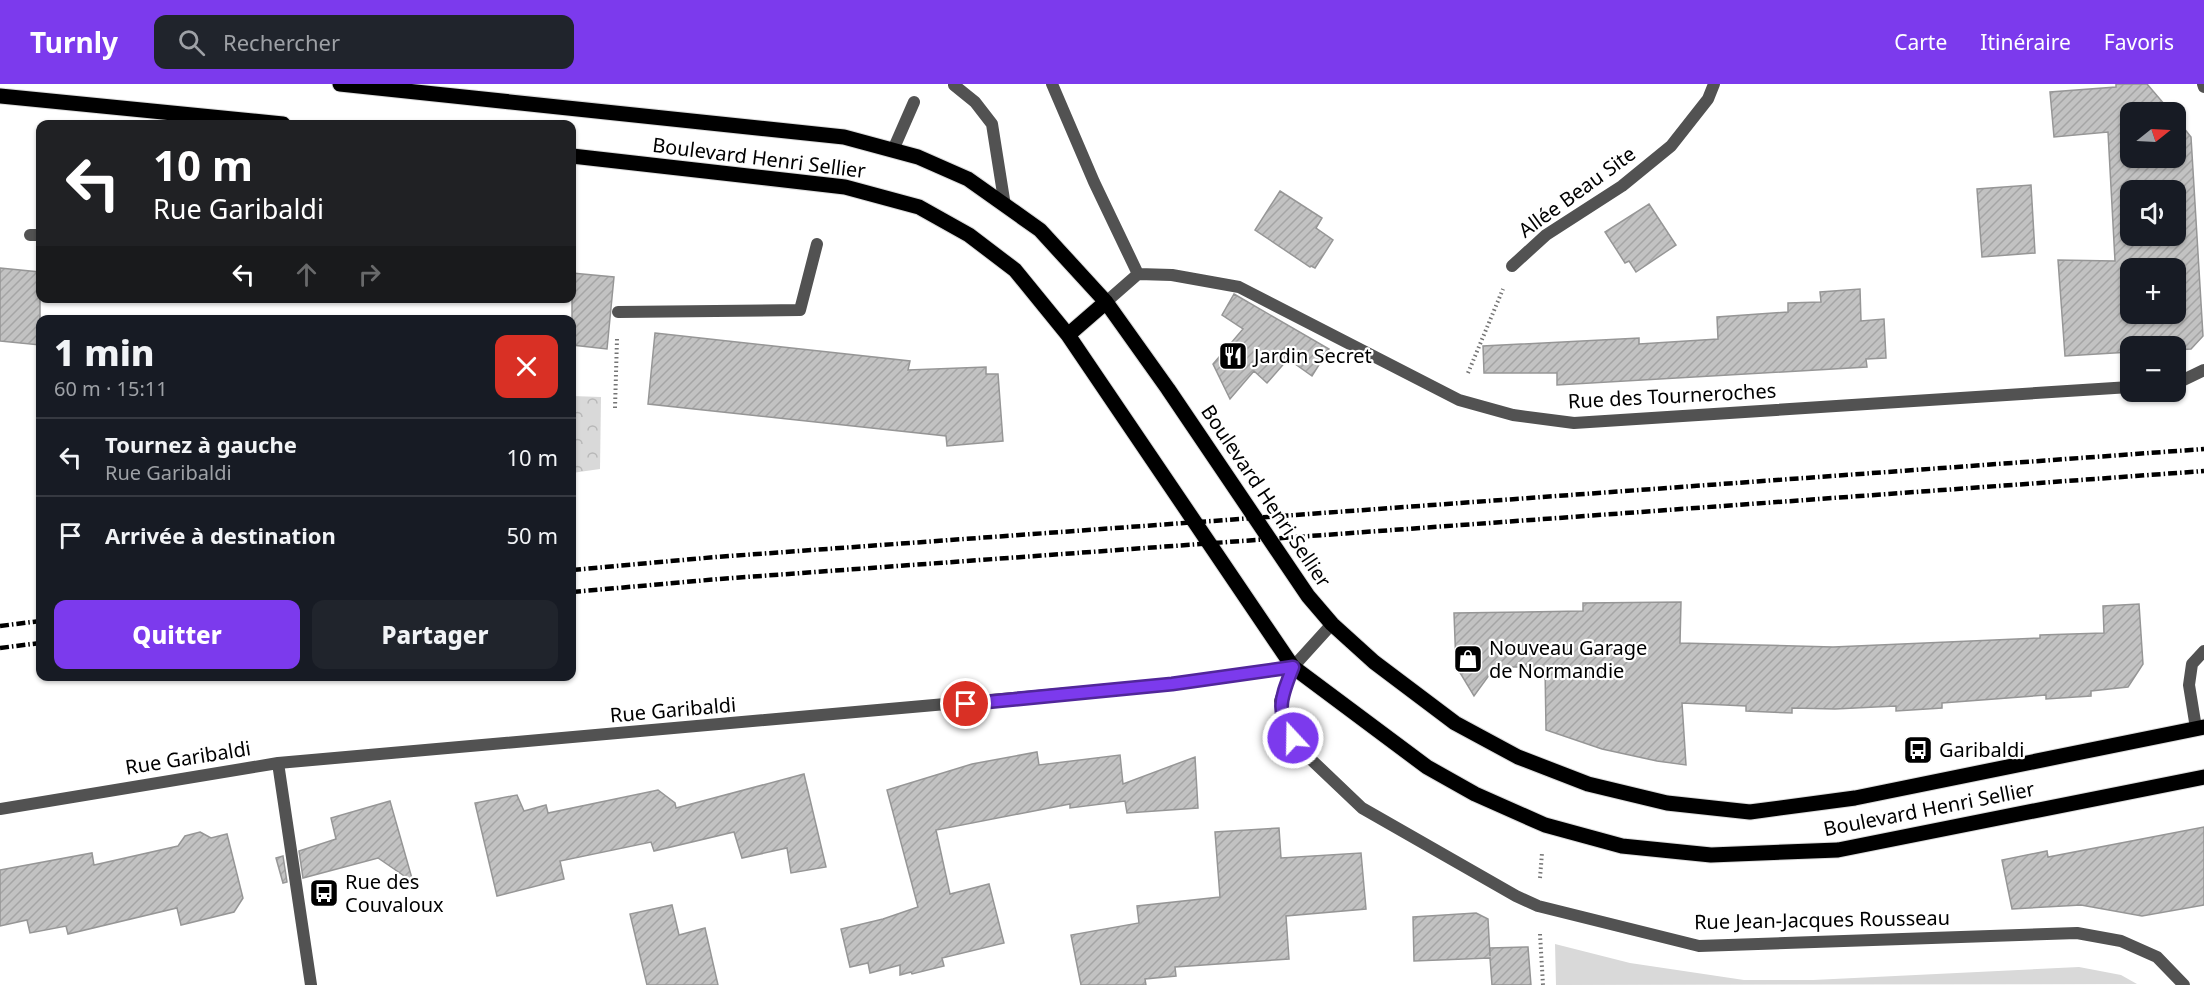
<!DOCTYPE html>
<html lang="fr">
<head>
<meta charset="utf-8">
<style>
  body { margin:0; font-family:"Noto Sans",sans-serif; background:#20242c; color:#f1f3f6; height:100vh; display:flex; flex-direction:column; font-size:22px; white-space:nowrap }
  * { box-sizing:border-box; margin:0 }
  p { font-size:20px; color:#9ea1a6 }
  .icon { flex:none; width:33px; height:33px; fill:none; stroke:currentColor; stroke-width:2; stroke-linecap:round; stroke-linejoin:round }
  .map { position:relative; flex:1; overflow:hidden }
  .side { position:absolute; left:36px; top:231px; width:540px; height:366px; display:flex; flex-direction:column; background:#171b24; border-radius:12px; box-shadow:0 2px 4px #0004 }
  .side>* { flex:none }
  .banner { position:absolute; left:36px; top:36px; width:540px; height:183px; border-radius:12px; box-shadow:0 2px 4px #0004; background:#202124; color:#fff; overflow:hidden }
  .needle { width:39px; rotate:72deg }
  .fabs { position:absolute; left:2120px; top:18px; display:grid; gap:12px }
  .fabs a { display:grid; place-items:center; width:66px; height:66px; border-radius:12px; background:#171b24; box-shadow:0 2px 4px #0004; font-size:30px }
  .pin { position:absolute; display:grid; place-items:center; width:51px; height:51px; color:#fff; margin:-26px; border:3px solid #fff; border-radius:50%; box-shadow:0 2px 6px #0007 }
  .me { position:absolute; width:66px; margin:-33px; rotate:339deg; stroke-linejoin:round; filter:drop-shadow(0 0 4px #0008) }
  .turn { display:flex; align-items:center; gap:21px; height:126px; padding:0 18px; font-size:27px }
  .turn .icon { width:78px; height:78px; stroke-width:2.5 }
  .turn b { display:block; font-size:42px; line-height:51px }
  .lanes { display:flex; align-items:center; height:57px; padding:0 18px; background:#0003; justify-content:center; gap:30px; direction:ltr }
  .lanes .off { opacity:.35 }
  .round { display:grid; place-items:center; flex:none; width:63px; height:63px; border-radius:12px; background:#20242c }
  .overview { display:flex; align-items:center; justify-content:space-between; height:102px; padding:0 18px }
  h1 { font-size:36px; font-weight:800; line-height:45px }
  .action { display:flex; gap:12px; margin-top:auto; padding:12px 18px }
  .action a { flex:1; height:69px; border-radius:12px; background:#7c3aed; color:#fff; font-size:24px; font-weight:800; line-height:69px; text-align:center }
  .action a+a { background:#20242c; color:#f1f3f6 }
  ul { padding:0; list-style:none }
  li { display:flex; align-items:center; gap:18px; height:78px; padding:0 18px; border-top:2px solid #363941 }
  li div { flex:1 }
  li b { display:block; font-size:22px }
  li em { font-style:normal }
  header { display:flex; align-items:center; gap:36px; box-sizing:border-box; height:84px; padding:0 30px; background:#7c3aed; color:#fff }
  header strong { font-size:28px }
  nav { display:flex; gap:33px; margin-inline-start:auto; font-size:21px }
  .search { width:420px; height:54px; background:#20242c; display:flex; align-items:center; gap:15px; box-sizing:border-box; padding:0 21px; border-radius:12px; color:#9ea1a6; font-size:22px }
  .map>svg:first-child { display:block }
  .park { fill:url(#park-crowns) }
  .garden { fill:#d9d9d9 }
  .building { fill:url(#building-hatch); stroke:#969696; stroke-width:1.5; fill-rule:evenodd }
  .lines { fill:none; stroke-linecap:round; stroke-linejoin:round }
  .primary-casing { stroke:#dbdbdb; stroke-width:17 }
  .path { stroke:#747474; stroke-width:4; stroke-dasharray:1.5 3; stroke-linecap:butt }
  .lane { stroke:#525252; stroke-width:12 }
  .street { stroke:#525252; stroke-width:12 }
  .primary { stroke:#000; stroke-width:15 }
  .rail { stroke:#000; stroke-width:4.5; stroke-dasharray:9 3 1.5 3; stroke-linecap:butt }
  .route-casing { stroke:#51269a; stroke-width:15 }
  .route { stroke:#7c3aed; stroke-width:10 }
  .labels { text-anchor:middle; stroke-width:4.5; stroke-linejoin:round; paint-order:stroke }
  .street-label { font-size:20px; fill:#000; stroke:#fff }
  .poi-label { font-size:20px; fill:#000; stroke:#fff; text-anchor:start }
</style>
</head>
<body>
<header>
<strong>Turnly</strong>
<div class="search"><svg class="icon" aria-label="search" viewBox="0 0 24 24"><circle cx="10" cy="10" r="6"/><path d="M15 15l6 6"/></svg>Rechercher</div>
<nav><a>Carte</a><a>Itinéraire</a><a>Favoris</a></nav>
</header>
<div class="map">
<svg width="2204" height="901" viewBox="0 0 2204 901">
  <defs>
    <pattern id="park-crowns" width="20" height="18" patternUnits="userSpaceOnUse" patternTransform="scale(1.5)"><rect width="20" height="18" fill="#d9d9d9"/><path d="M2 6a3 3 0 1 1 6 0M12 15a3 3 0 1 1 6 0" fill="none" stroke="#b8b8b8"/></pattern>
    <pattern id="building-hatch" width="6" height="6" patternUnits="userSpaceOnUse" patternTransform="scale(1.5)"><rect width="6" height="6" fill="#c2c2c2"/><path d="M-1 1l2-2M0 6l6-6M5 7l2-2" fill="none" stroke="#a5a5a5"/></pattern>
  </defs>
  <rect width="100%" height="100%" fill="#fff"/>
  <path class="park" d="M 572,312 L 601,313 L 600,385 L 572,389 Z"/>
  <path class="garden" d="M 1555,860 L 1630,879 L 1744,896 L 1813,896 L 2079,883 L 2121,891 L 2137,900 L 1556,901 Z"/>
  <path class="building" d="M 2116,0 L 2147,0 L 2171,28 L 2130,28 L 2130,74 L 2175,74 L 2175,33 L 2191,53 L 2203,252 L 2191,265 L 2175,266 L 2175,262 L 2130,262 L 2130,268 L 2065,272 L 2058,176 L 2115,177 L 2108,48 L 2054,53 L 2050,8 L 2116,3 ZM 2130,106 L 2175,106 L 2175,152 L 2130,152 ZM 2130,184 L 2175,184 L 2175,230 L 2130,230 Z
    M 2031,101 L 2035,169 L 1982,173 L 1977,105 Z
    M 1280,107 L 1322,134 L 1316,144 L 1333,156 L 1315,184 L 1311,182 L 1310,183 L 1255,146 Z
    M 1649,120 L 1676,161 L 1636,188 L 1629,177 L 1625,179 L 1605,148 Z
    M 0,184 L 40,188 L 40,261 L 0,257 Z
    M 572,189 L 614,193 L 607,265 L 572,261 Z
    M 1860,205 L 1861,237 L 1884,235 L 1886,274 L 1866,275 L 1867,283 L 1557,301 L 1557,289 L 1484,289 L 1483,262 L 1639,254 L 1639,260 L 1718,255 L 1717,233 L 1788,228 L 1788,219 L 1821,218 L 1820,208 Z
    M 1234,210 L 1329,265 L 1312,292 L 1288,275 L 1267,299 L 1254,287 L 1230,315 L 1213,280 L 1243,245 L 1222,231 Z
    M 655,249 L 910,277 L 908,286 L 986,283 L 986,290 L 998,290 L 1003,357 L 947,362 L 946,352 L 648,320 Z
    M 1681,518 L 1680,559 L 1833,563 L 2040,554 L 2040,551 L 2104,549 L 2103,522 L 2139,520 L 2143,580 L 2128,603 L 2091,607 L 2091,612 L 2046,615 L 2046,611 L 1942,619 L 1942,624 L 1896,627 L 1896,622 L 1835,625 L 1792,624 L 1792,629 L 1746,627 L 1746,622 L 1682,619 L 1686,681 L 1657,677 L 1602,665 L 1546,646 L 1545,583 L 1495,583 L 1474,612 L 1456,582 L 1454,529 L 1583,527 L 1583,519 Z
    M 1037,668 L 1039,681 L 1120,671 L 1123,700 L 1195,673 L 1198,724 L 1127,729 L 1125,717 L 1070,724 L 1070,720 L 936,746 L 950,810 L 989,800 L 1004,859 L 942,874 L 944,882 L 912,890 L 911,888 L 900,891 L 900,881 L 870,889 L 868,879 L 850,883 L 841,845 L 883,835 L 918,823 L 887,706 L 972,680 Z
    M 804,690 L 826,783 L 791,789 L 787,764 L 742,774 L 734,748 L 654,767 L 651,758 L 560,777 L 564,795 L 497,812 L 475,719 L 517,711 L 524,727 L 546,721 L 548,729 L 658,706 L 675,719 L 676,724 Z
    M 390,717 L 413,798 L 378,774 L 303,794 L 299,767 L 336,755 L 331,734 Z
    M 2204,743 L 2204,821 L 2142,832 L 2081,821 L 2012,825 L 2002,776 L 2047,767 L 2048,773 Z
    M 1279,744 L 1281,774 L 1361,769 L 1366,825 L 1286,832 L 1289,875 L 1175,883 L 1176,892 L 1145,895 L 1146,901 L 1081,901 L 1071,851 L 1139,839 L 1137,822 L 1220,813 L 1215,748 Z
    M 200,748 L 211,754 L 227,750 L 243,814 L 234,828 L 181,841 L 177,824 L 68,850 L 66,842 L 30,849 L 27,836 L 0,842 L 0,786 L 92,769 L 94,781 L 178,762 L 185,752 Z
    M 283,772 L 287,798 L 283,799 L 276,774 Z
    M 672,821 L 679,851 L 705,844 L 718,901 L 647,901 L 630,830 Z
    M 1476,829 L 1488,835 L 1490,872 L 1490,864 L 1528,863 L 1531,901 L 1492,901 L 1490,874 L 1414,877 L 1413,833 Z"/>
  <g class="lines">
    <g class="primary-casing">
      <path id="primary" d="M 340,0 L 844,53 L 918,73 L 968,95 L 1040,146 L 1106,218 L 1168,305 L 1308,512 L 1332,540 L 1374,578 L 1455,639 L 1518,673 L 1588,700 L 1667,719 L 1750,728 L 1855,714 L 2204,643
        M 0,12 L 283,40
        M 572,72 L 845,103 L 919,123 L 969,151 L 1015,186 L 1068,251 L 1293,583 L 1427,683 L 1475,710 L 1545,741 L 1622,762 L 1711,771 L 1838,766 L 2204,693
        M 1068,251 L 1106,218"/>
    </g>
    <path class="path" d="M 1468,289 L 1503,205
      M 615,324 L 617,255
      M 1540,794 L 1542,769
      M 1540,850 L 1543,901"/>
    <path class="lane" d="M 954,1 L 975,18 L 992,40 L 1005,122
      M 893,66 L 914,18
      M 30,151 L 40,151
      M 1512,182 L 1546,151 L 1622,102 L 1671,62 L 1708,15 L 1714,0
      M 618,228 L 800,226 L 817,160"/>
    <path class="street" d="M 1052,0 L 1094,98 L 1138,190
      M 2203,0 L 2204,3
      M 1138,190 L 1172,191 L 1239,203 L 1459,316 L 1513,331 L 1574,339 L 2130,303
      M 1106,218 L 1138,190
      M 2175,300 L 2204,286
      M 1293,583 L 1280,617 L 1285,643 L 1300,665 L 1362,724 L 1516,812 L 1538,822 L 1699,862 L 2077,849 L 2121,857 L 2157,873 L 2184,901
      M 2196,644 L 2189,601 L 2192,580 L 2204,567
      M 278,679 L 311,901
      M 0,725 L 278,679 L 1172,600 L 1293,583 L 1332,540"/>
    <use href="#primary" class="primary"/>
    <path class="rail" d="M 572,486 L 716,473 L 2204,365
      M 572,508 L 719,495 L 2204,387
      M 0,542 L 40,537
      M 0,564 L 40,559"/>
  </g>
  <g class="lines">
    <g class="route-casing">
      <path id="route" d="M 966,620 L 1172,600 L 1293,583 C 1282,612 1274,626 1293,654"/>
    </g>
    <use href="#route" class="route"/>
  </g>
  <defs>
    <g id="restaurant-square" transform="scale(1.5)"><rect x="-9" y="-9" width="18" height="18" rx="4" fill="#000" stroke="#fff"/><path d="M-5-6h1v4h1v-4h1v4h1v-4h1v5L-1.5 .5V6h-2V.5L-5-1ZM5-6V6H3V1.5H1.5Q1.5-4 5-6Z" fill="#fff"/></g>
    <g id="shop-square" transform="scale(1.5)"><rect x="-9" y="-9" width="18" height="18" rx="4" fill="#000" stroke="#fff"/><path d="M-5-2.5h2.3a2.7 3.5 0 0 1 5.4 0H5L5.5 6h-11ZM-1.5-2.5h3a1.5 2.3 0 0 0-3 0Z" fill="#fff"/></g>
    <g id="bus-square" transform="scale(1.5)"><rect x="-9" y="-9" width="18" height="18" rx="4" fill="#000" stroke="#fff"/><path d="M-5-6H5V4H4V6H2V4H-2V6H-4V4H-5ZM-3.5-4V0h7V-4ZM-3.5 1.2v1.5H-2V1.2ZM2 1.2v1.5H3.5V1.2Z" fill="#fff"/></g>
  </defs>
  <g fill-rule="evenodd">
    <use href="#restaurant-square" x="1233" y="272"/>
    <use href="#shop-square" x="1468" y="575"/>
    <use href="#bus-square" x="1918" y="666"/>
    <use href="#bus-square" x="324" y="809"/>
  </g>
  <g class="labels">
    <g class="street-label">
      <text transform="translate(759 74) rotate(7)" y="7">Boulevard Henri Sellier</text>
      <text transform="translate(1577 108) rotate(-36)" y="7">Allée Beau Site</text>
      <text transform="translate(1672 312) rotate(-3)" y="7">Rue des Tourneroches</text>
      <text transform="translate(1266 412) rotate(56)" y="7">Boulevard Henri Sellier</text>
      <text transform="translate(673 626) rotate(-5)" y="7">Rue Garibaldi</text>
      <text transform="translate(188 674) rotate(-9)" y="7">Rue Garibaldi</text>
      <text transform="translate(1929 725) rotate(-11)" y="7">Boulevard Henri Sellier</text>
      <text transform="translate(1822 836) rotate(-1)" y="7">Rue Jean-Jacques Rousseau</text>
    </g>
    <g class="poi-label">
      <text x="1254" y="279">Jardin Secret</text>
      <text x="1489" y="571">Nouveau Garage<tspan x="1489" dy="23">de Normandie</tspan></text>
      <text x="1939" y="673">Garibaldi</text>
      <text x="345" y="805">Rue des<tspan x="345" dy="23">Couvaloux</tspan></text>
    </g>
  </g>
</svg>
<div class="fabs">
<a><svg class="needle" viewBox="-14 -14 28 28"><path d="M0-13l5 13h-10z" fill="#e53935"/><path d="M0 13l5-13h-10z" fill="#9ea1a6"/></svg></a>
<a><svg class="icon" aria-label="sound" viewBox="0 0 24 24"><path d="M4 9h4l5-4v14l-5-4H4zM17 9q2 3 0 6"/></svg></a>
<a>+</a>
<a>−</a>
</div>
<div class="pin" style="left:966px;top:620px;background:#d93025"><svg class="icon" aria-label="arrive" viewBox="0 0 24 24"><path d="M6 21V4h12l-3 4 3 4H6"/></svg></div>
<svg class="me" style="left:1293px;top:654px" viewBox="-20 -20 40 40"><circle r="17" fill="#7c3aed" stroke="#fff" stroke-width="3"/><path d="M0-11L8 9 0 5-8 9z" fill="#fff"/></svg>
<div class="banner">
<div class="turn"><svg class="icon" aria-label="left" viewBox="0 0 24 24"><path d="M17 20v-9H6M10 6l-5 5 5 5"/></svg><div><b>10 m</b>Rue Garibaldi</div></div>
<div class="lanes"><svg class="icon" aria-label="left" viewBox="0 0 24 24"><path d="M17 20v-9H6M10 6l-5 5 5 5"/></svg><svg class="icon off" aria-label="ahead" viewBox="0 0 24 24"><path d="M12 20V5M6 11l6-6 6 6"/></svg><svg class="icon off" aria-label="right" viewBox="0 0 24 24"><path d="M7 20v-9h11M14 6l5 5-5 5"/></svg></div>
</div>
<section class="side">
<div class="overview"><div><h1>1 min</h1><p>60 m · 15:11</p></div><a class="round" style="background:#d93025;color:#fff"><svg class="icon" aria-label="close" viewBox="0 0 24 24"><path d="M6 6l12 12M18 6L6 18"/></svg></a></div>
<ul>
<li><svg class="icon" aria-label="left" viewBox="0 0 24 24"><path d="M17 20v-9H6M10 6l-5 5 5 5"/></svg><div><b>Tournez à gauche</b><p>Rue Garibaldi</p></div><em>10 m</em></li>
<li><svg class="icon" aria-label="arrive" viewBox="0 0 24 24"><path d="M6 21V4h12l-3 4 3 4H6"/></svg><div><b>Arrivée à destination</b></div><em>50 m</em></li>
</ul>
<div class="action"><a>Quitter</a><a>Partager</a></div>
</section>
</div>
</body>
</html>
